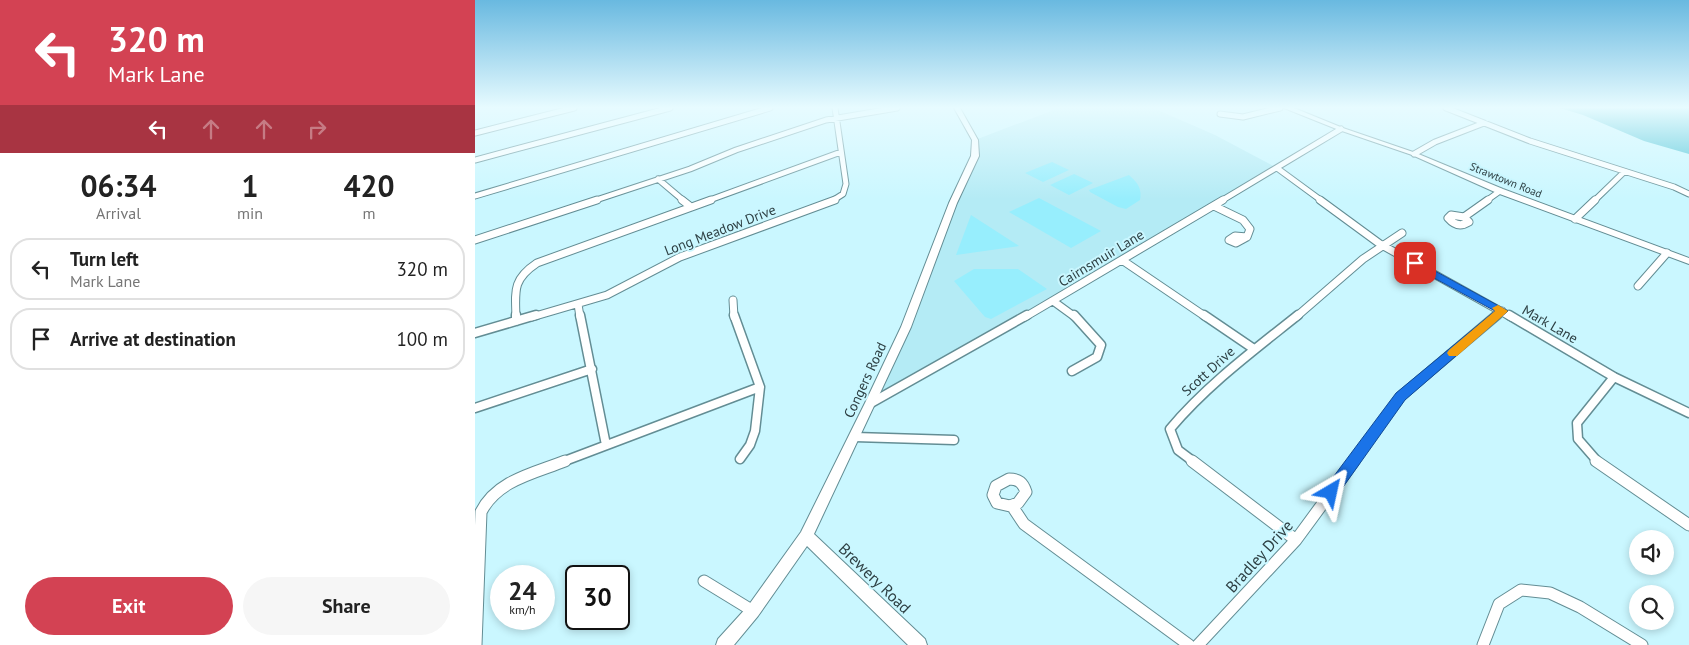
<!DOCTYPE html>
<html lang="en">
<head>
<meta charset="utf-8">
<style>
  body { margin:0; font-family:"PT Sans",sans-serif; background:#f6f6f6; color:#222; height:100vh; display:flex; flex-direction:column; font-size:19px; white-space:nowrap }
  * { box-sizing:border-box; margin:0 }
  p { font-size:16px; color:#767676 }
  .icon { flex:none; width:28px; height:28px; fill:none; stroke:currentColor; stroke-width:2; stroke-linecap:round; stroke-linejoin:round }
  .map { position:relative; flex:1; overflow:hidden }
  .drawer { display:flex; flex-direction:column; background:#fff; width:475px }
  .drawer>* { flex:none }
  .top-card { background:#d34253; color:#fff; overflow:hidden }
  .tools { position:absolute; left:1154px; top:530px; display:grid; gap:10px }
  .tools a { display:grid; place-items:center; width:45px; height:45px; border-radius:50%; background:#fff; box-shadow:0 2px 8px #0003; font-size:25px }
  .speed { position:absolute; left:15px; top:565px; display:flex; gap:10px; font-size:25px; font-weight:700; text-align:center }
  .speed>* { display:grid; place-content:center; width:65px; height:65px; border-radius:50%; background:#fff; box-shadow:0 2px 8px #0003; line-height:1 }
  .speed small { font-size:12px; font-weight:400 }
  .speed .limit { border:2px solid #111; border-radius:8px; background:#fff; color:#111 }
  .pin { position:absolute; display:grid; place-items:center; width:42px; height:42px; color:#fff; margin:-21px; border-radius:10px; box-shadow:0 2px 8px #0006 }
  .me { position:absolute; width:55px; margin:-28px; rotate:36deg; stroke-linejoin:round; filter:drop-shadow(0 0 4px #0008) }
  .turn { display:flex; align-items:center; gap:18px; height:105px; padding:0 25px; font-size:22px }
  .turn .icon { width:65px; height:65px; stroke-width:2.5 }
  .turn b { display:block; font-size:35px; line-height:42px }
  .lanes { display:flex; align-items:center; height:48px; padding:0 25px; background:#0003; justify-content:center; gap:25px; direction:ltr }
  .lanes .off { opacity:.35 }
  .eta { display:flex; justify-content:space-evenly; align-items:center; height:85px; text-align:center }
  .eta b { font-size:30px; font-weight:700; line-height:35px }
  .cta { display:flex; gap:10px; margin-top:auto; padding:10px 25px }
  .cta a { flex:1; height:58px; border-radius:30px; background:#d34253; color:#fff; font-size:20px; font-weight:700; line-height:58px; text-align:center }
  .cta a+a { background:#f6f6f6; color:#222 }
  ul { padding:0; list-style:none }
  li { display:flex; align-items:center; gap:15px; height:62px; margin:0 10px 8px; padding:0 15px; border:2px solid #e0e0e0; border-radius:20px }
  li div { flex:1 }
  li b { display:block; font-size:19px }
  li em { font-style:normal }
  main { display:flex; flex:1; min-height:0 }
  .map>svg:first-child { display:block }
  .built { fill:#b4ebf5 }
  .green { fill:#97eefd }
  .water { fill:#4ac1d4 }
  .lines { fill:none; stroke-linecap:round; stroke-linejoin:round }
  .street-far3-casing { stroke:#638d94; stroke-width:7 }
  .street-far2-casing { stroke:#638d94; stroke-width:9 }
  .street-far1-casing { stroke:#638d94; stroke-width:11 }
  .street-casing { stroke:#638d94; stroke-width:13 }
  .secondary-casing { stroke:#638d94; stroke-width:2 }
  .street-far3 { stroke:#fff; stroke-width:5 }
  .street-far2 { stroke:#fff; stroke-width:7 }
  .street-far1 { stroke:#fff; stroke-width:8 }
  .street { stroke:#fff; stroke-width:11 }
  .secondary { fill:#fff; fill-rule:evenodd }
  .route { fill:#1a73e8; stroke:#114b97 }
  .slow { fill:#f59e0b }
  .labels { text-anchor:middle; stroke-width:4; stroke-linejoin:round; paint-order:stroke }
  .far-street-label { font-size:11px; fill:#2e4044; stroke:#caf7ff }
  .street-label { font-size:14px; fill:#2e4044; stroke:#caf7ff }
  .near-street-label { font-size:16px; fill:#2e4044; stroke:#caf7ff }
</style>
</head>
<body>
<main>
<section class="drawer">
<div class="top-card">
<div class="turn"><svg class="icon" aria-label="left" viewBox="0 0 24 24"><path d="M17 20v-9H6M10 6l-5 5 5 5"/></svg><div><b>320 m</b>Mark Lane</div></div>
<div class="lanes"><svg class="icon" aria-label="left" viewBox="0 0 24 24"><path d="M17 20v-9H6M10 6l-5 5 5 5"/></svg><svg class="icon off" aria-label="ahead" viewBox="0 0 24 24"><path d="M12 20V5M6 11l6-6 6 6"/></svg><svg class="icon off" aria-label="ahead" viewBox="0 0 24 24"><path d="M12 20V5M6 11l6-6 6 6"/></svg><svg class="icon off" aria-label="right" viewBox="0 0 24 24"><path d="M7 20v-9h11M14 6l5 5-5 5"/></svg></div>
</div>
<div class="eta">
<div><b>06:34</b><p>Arrival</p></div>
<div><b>1</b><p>min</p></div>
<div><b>420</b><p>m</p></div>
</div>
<ul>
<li><svg class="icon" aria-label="left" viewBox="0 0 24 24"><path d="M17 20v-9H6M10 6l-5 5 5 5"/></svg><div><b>Turn left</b><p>Mark Lane</p></div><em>320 m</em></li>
<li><svg class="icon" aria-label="arrive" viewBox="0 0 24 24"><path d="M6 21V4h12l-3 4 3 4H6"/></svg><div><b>Arrive at destination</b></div><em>100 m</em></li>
</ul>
<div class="cta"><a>Exit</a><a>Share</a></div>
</section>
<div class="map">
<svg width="1214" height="645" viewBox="0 0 1214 645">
  <rect width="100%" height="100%" fill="#caf7ff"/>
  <path class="built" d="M 584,108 L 678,108 L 740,135 L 802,168 L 396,403 L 491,177 L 500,140 Z"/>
  <path class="green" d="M 577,162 L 594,170 L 568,182 L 550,173 Z
    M 599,174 L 618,183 L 594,195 L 575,185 Z
    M 654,175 C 663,183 667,188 665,200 L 651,209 L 643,207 L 615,192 L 614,190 Z
    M 564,198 L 626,231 L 596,248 L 534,212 Z
    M 496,215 L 544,246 L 481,255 Z
    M 499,269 L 543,269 L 572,289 L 516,319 L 510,317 L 479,281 Z"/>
  <path class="water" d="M 1085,108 L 1214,108 L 1214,154 L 1169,141 L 1108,115 Z"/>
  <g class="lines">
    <g class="street-far3-casing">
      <path id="street-far3" d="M 971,108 L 1055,141 L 1199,187 L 1214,194
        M 745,114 L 768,117 L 805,108
        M 0,133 L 99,108
        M 939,154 L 960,142 L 1009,123
        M 0,160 L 195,108
        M 802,168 L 847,201
        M 183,179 L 209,201
        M 0,196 L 295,108
        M 118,201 L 215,169 L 261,150 L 351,120 L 422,108
        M 232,201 L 366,152
        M 357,201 L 368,194 L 371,184 L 360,108
        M 746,201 L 866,129
        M 1011,201 L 1025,191
        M 1119,201 L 1149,172"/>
    </g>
    <g class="street-far2-casing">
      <path id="street-far2" d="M 207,200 L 216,207
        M 845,200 L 905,244 L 1036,317
        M 739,206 L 768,220 L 775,229 L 772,237
        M 976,215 L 989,217 L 994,222 C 986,227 979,225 973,218 Z
        M 989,217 L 1013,200
        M 1100,219 L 1120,200
        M 760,236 L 772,237 L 761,243 L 754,240 Z
        M 0,240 L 122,200
        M 647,260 L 731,317
        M 1163,286 L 1192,253
        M 258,300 L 259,317
        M 578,301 L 600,317
        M 103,304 L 105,317
        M 41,317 C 40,290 38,279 62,263 L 236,200
        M 57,317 L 132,295 L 205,257 L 360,200
        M 550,317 L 748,200
        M 821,317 L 888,259 L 927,233
        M 1020,317 L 1027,311"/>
    </g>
    <g class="street-far1-casing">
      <path id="street-far1" d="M 41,315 L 41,321
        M 105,315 L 131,445
        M 259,315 L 285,387 L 280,431 L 275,445 L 265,459
        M 729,315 L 779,349
        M 1034,315 L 1139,377 L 1214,413
        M 0,333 L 61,315
        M 597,371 L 622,357 L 626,345 L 599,315
        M 396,403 L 552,315
        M 0,408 L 117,369
        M 380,437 L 479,440
        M 87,462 L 285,387
        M 719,462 L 703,450 L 695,429 C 732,385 778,351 823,315
        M 878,462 L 926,396 L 1022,315
        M 1123,462 L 1103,439 L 1102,423 L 1139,377"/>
    </g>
    <g class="street-casing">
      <path id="street" d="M 717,461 L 821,540
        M 1121,461 L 1214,525
        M 534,479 C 544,479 548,483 551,492 L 543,503 L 535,506 L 522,503 L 518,495 L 521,486 Z
        M 537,506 L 549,524 L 714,645
        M 229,581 L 278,611
        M 1,645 L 6,512 C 22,480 60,473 90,461
        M 723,645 L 821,540 L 879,461
        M 1008,645 L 1024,604 L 1046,590 L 1075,593 L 1105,607 L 1167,645"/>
    </g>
    <g class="secondary-casing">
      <path id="secondary" d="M 479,108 L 485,108 L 503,140 L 504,156 L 482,203 L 436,327 L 339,534 L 450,639 L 452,645 L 433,645 L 332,546 L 283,616 L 259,645 L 241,645 L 243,639 L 273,606 L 326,532 L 390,403 L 426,327 L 474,203 L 496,156 L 497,140 Z
        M 809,108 L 819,108 L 868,128 L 941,153 L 1028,189 L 1214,258 L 1214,264 L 1022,193 L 937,155 L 864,130 Z"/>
    </g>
    <use href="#street-far3" class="street-far3"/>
    <use href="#street-far2" class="street-far2"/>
    <use href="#street-far1" class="street-far1"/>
    <use href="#street" class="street"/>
    <use href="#secondary" class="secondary"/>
  </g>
  <linearGradient id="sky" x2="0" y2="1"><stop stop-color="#69b9e0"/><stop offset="0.54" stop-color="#e7fbff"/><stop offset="1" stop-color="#e7fbff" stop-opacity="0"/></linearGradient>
  <rect width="1214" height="199" fill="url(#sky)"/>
  <path class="route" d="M 940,260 L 1033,311 L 930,400 L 861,497 L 856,498 L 850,497 L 848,492 L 850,488 L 921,393 L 1020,311 L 937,266 L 935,263 Z"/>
  <path class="slow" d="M 1023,305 L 1033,311 L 1031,313 L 982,356 L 974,356 L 972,353 L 974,350 L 1020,311 L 1017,308 Z"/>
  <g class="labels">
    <g class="far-street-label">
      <text transform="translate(1031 180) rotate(22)" y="4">Strawtown Road</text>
    </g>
    <g class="street-label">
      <text transform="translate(245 230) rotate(-21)" y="5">Long Meadow Drive</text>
      <text transform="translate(626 258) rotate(-31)" y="5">Cairnsmuir Lane</text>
      <text transform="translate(1075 324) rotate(30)" y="5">Mark Lane</text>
      <text transform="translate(733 371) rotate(-42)" y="5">Scott Drive</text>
      <text transform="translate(390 380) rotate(-65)" y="5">Congers Road</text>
    </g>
    <g class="near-street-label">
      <text transform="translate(784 556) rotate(-48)" y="6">Bradley Drive</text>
      <text transform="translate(400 578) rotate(44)" y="6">Brewery Road</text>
    </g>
  </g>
</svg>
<div class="tools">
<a><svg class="icon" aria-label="sound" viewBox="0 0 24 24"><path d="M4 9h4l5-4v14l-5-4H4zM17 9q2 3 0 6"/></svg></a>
<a><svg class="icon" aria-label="search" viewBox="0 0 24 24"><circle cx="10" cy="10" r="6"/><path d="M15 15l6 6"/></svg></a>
</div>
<div class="speed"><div>24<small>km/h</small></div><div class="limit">30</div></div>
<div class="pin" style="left:940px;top:263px;background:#d93025"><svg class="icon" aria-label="arrive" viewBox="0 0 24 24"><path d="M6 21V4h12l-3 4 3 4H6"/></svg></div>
<svg class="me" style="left:856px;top:492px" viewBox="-20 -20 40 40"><path d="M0-17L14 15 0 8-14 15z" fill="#1a73e8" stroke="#fff" stroke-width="4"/></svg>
</div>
</main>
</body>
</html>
